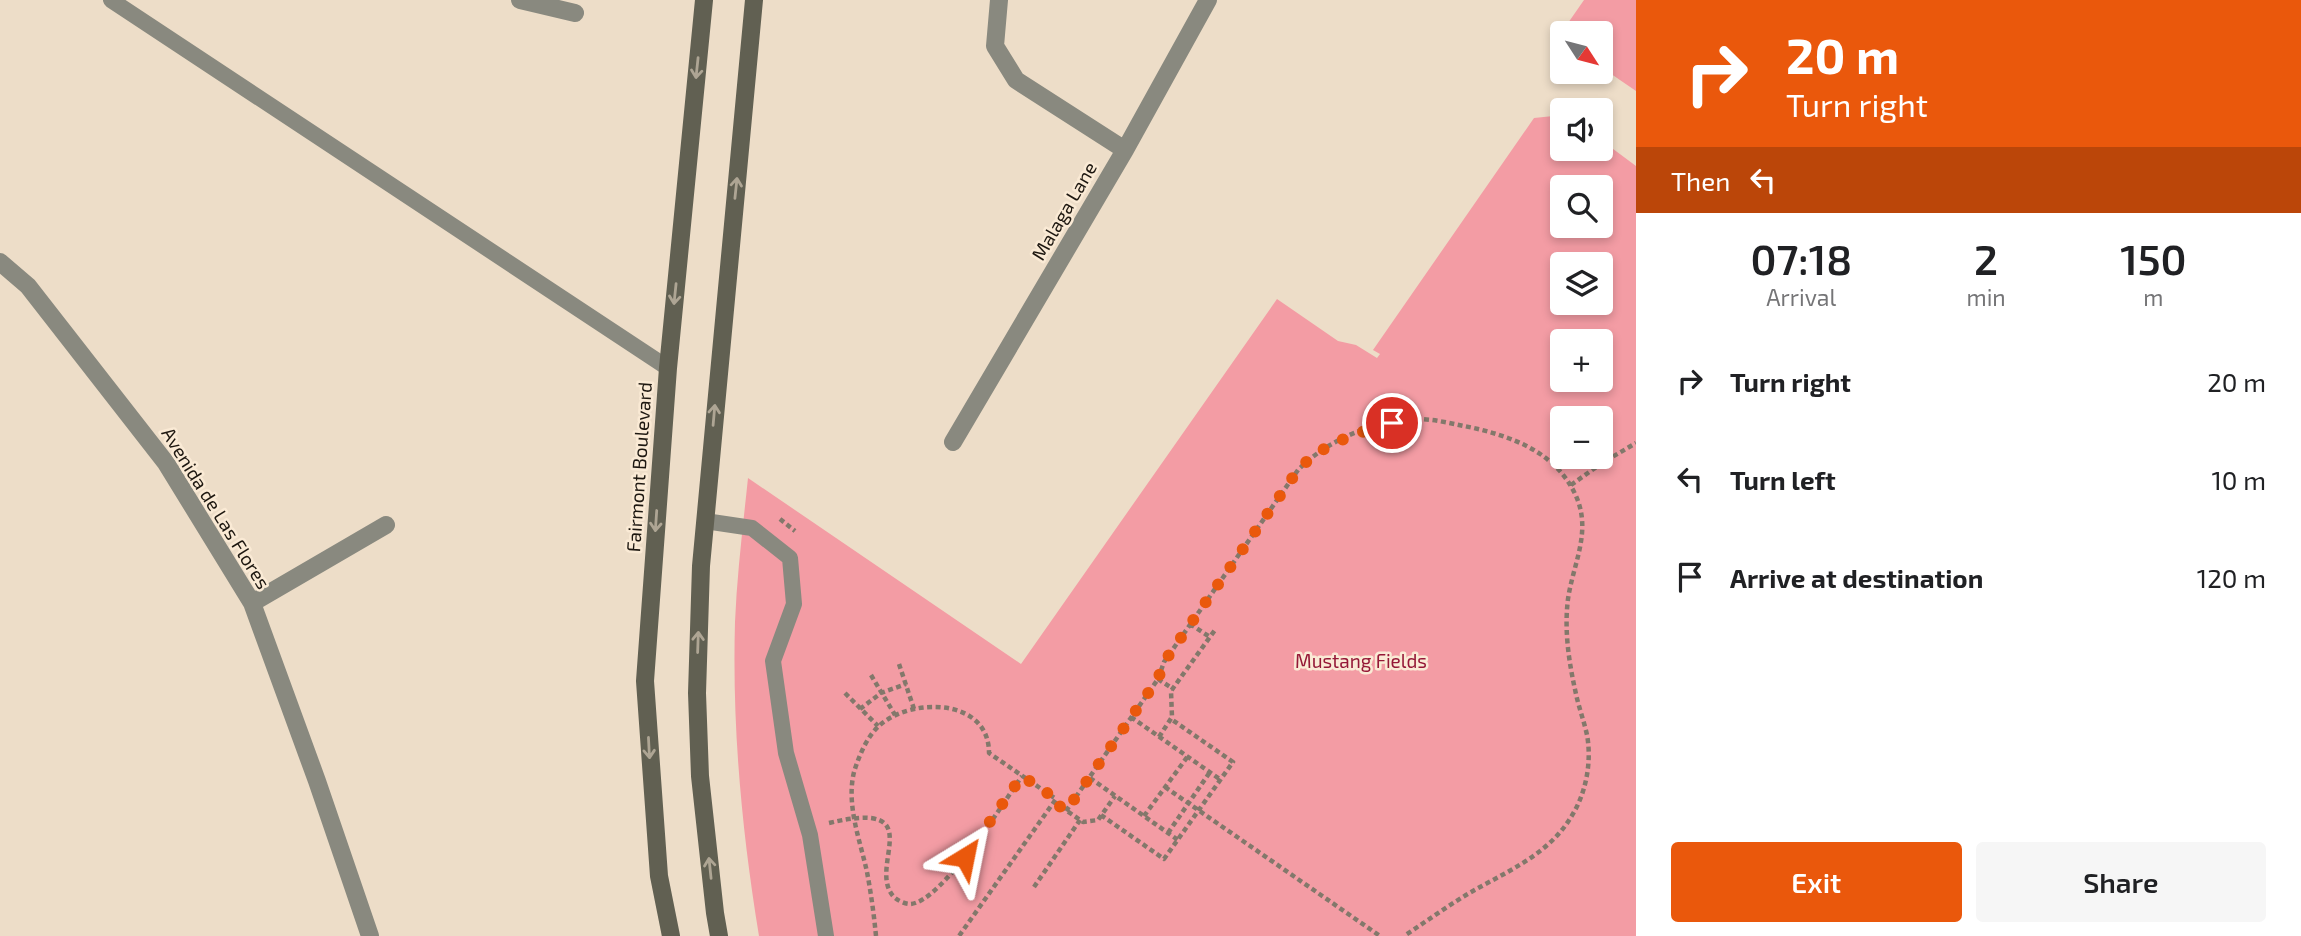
<!DOCTYPE html>
<html lang="en">
<head>
<meta charset="utf-8">
<style>
  body { margin:0; font-family:"Exo 2",sans-serif; background:#f6f6f6; color:#202124; height:100vh; display:flex; flex-direction:column; font-size:26px; white-space:nowrap }
  * { box-sizing:border-box; margin:0 }
  p { font-size:23px; color:#757577 }
  .icon { flex:none; width:38px; height:38px; fill:none; stroke:currentColor; stroke-width:2; stroke-linecap:round; stroke-linejoin:round }
  .map { position:relative; flex:1; overflow:hidden }
  .panel { display:flex; flex-direction:column; background:#fff; width:665px }
  .panel>* { flex:none }
  .top-card { background:#ea580c; color:#fff; overflow:hidden }
  .needle { width:46px; rotate:126deg }
  .fabs { position:absolute; left:1550px; top:21px; display:grid; gap:14px }
  .fabs a { display:grid; place-items:center; width:63px; height:63px; border-radius:7px; background:#fff; box-shadow:0 4px 10px #0003; font-size:35px }
  .pin { position:absolute; display:grid; place-items:center; width:60px; height:60px; color:#fff; margin:-30px; border:4px solid #fff; border-radius:50%; box-shadow:0 2px 7px #0007 }
  .me { position:absolute; width:77px; margin:-38px; rotate:35deg; stroke-linejoin:round; filter:drop-shadow(0 0 5px #0008) }
  .turn { display:flex; align-items:center; gap:24px; height:147px; padding:0 35px; font-size:32px }
  .turn .icon { width:91px; height:91px; stroke-width:2.5 }
  .turn b { display:block; font-size:49px; line-height:60px }
  .then { display:flex; align-items:center; height:66px; padding:0 35px; background:#0003; gap:14px; font-size:26px }
  .eta { display:flex; justify-content:space-evenly; align-items:center; height:119px; text-align:center }
  .eta b { font-size:42px; font-weight:600; line-height:49px }
  .cta { display:flex; gap:14px; margin-top:auto; padding:14px 35px }
  .cta a { flex:1; height:80px; border-radius:7px; background:#ea580c; color:#fff; font-size:28px; font-weight:600; line-height:80px; text-align:center }
  .cta a+a { background:#f6f6f6; color:#202124 }
  ul { padding:0; list-style:none }
  li { display:flex; align-items:center; gap:21px; height:98px; padding:0 35px }
  li div { flex:1 }
  li b { display:block; font-size:26px }
  li em { font-style:normal }
  main { display:flex; flex:1; min-height:0 }
  .map>svg:first-child { display:block }
  .green { fill:#f39ca4; fill-rule:evenodd }
  .lines { fill:none; stroke-linecap:round; stroke-linejoin:round }
  .path { stroke:#83786b; stroke-width:4.5; stroke-dasharray:5 3.5; stroke-linecap:butt }
  .service { stroke:#89897f; stroke-width:16 }
  .minor { stroke:#89897f; stroke-width:18 }
  .secondary { stroke:#616052; stroke-width:18 }
  .oneway { stroke:#aea594 }
  .route { stroke:#ea580c; stroke-width:12; stroke-dasharray:0 21.6 }
  .labels { text-anchor:middle; stroke-width:5; stroke-linejoin:round; paint-order:stroke }
  .street-label { font-size:19px; fill:#1d1710; stroke:#faead5 }
  .park-label { font-size:19px; fill:#951837; stroke:#faead5 }
</style>
</head>
<body>
<main>
<div class="map">
<svg width="1636" height="936" viewBox="0 0 1636 936">
  <rect width="100%" height="100%" fill="#edddc8"/>
  <path class="green" d="M 1584,0 L 1636,0 L 1636,91 L 1601,67 L 1601,33 L 1563,33 L 1563,39 L 1559,36 Z
    M 1563,115 L 1563,149 L 1601,149 L 1601,140 L 1636,166 L 1636,936 L 759,936 C 742,832 732,728 735,622 C 737,574 743,526 748,478 L 1021,664 L 1277,299 L 1338,341 L 1356,345 L 1377,358 L 1380,354 L 1373,350 L 1534,118 ZM 1563,187 L 1601,187 L 1601,226 L 1563,226 ZM 1563,264 L 1601,264 L 1601,303 L 1563,303 ZM 1563,341 L 1601,341 L 1601,380 L 1563,380 ZM 1563,418 L 1601,418 L 1601,457 L 1563,457 Z"/>
  <g class="lines">
    <path class="path" d="M 1571,485 L 1602,463 L 1636,443
      M 780,519 L 795,531
      M 1190,624 L 1210,637
      M 899,664 L 914,709
      M 871,675 L 895,715
      M 1158,679 L 1173,689
      M 845,693 L 878,726
      M 860,709 L 881,693 L 906,684
      M 1131,717 L 1221,780
      M 1159,737 L 1172,717 L 1171,691 L 1215,630
      M 1090,778 L 1178,840
      M 1165,787 L 1380,936
      M 1054,802 L 1083,822 L 1098,820 L 1115,796
      M 1066,811 L 1158,679 L 1164,662 L 1298,470 C 1327,440 1375,420 1417,419 C 1433,419 1449,423 1464,426 C 1509,435 1556,451 1576,496 C 1592,532 1573,564 1568,599 C 1564,631 1569,663 1576,694 C 1579,708 1584,721 1587,735 C 1592,762 1586,794 1571,817 C 1548,856 1503,873 1466,895 C 1445,908 1425,922 1404,936
      M 1101,815 L 1164,859 L 1233,762 L 1171,719
      M 1144,816 L 1188,756
      M 829,823 C 934,798 864,869 895,898 C 899,901 905,904 910,904 C 941,903 1004,802 1022,776
      M 1168,833 L 1210,772
      M 1034,887 L 1080,820
      M 876,936 C 874,915 871,893 867,872 C 860,840 846,805 854,772 C 859,756 867,736 880,725 C 912,697 989,698 989,753 L 1056,799 L 959,936"/>
    <path class="service" d="M 111,0 L 668,368
      M 705,521 L 752,528 L 790,558 L 794,604 L 773,661 L 786,753 L 810,835 L 826,936"/>
    <path class="minor" d="M 520,0 L 575,13
      M 999,0 L 995,46 L 1016,80 L 1125,150
      M 0,262 L 28,286 L 166,463 L 252,603 L 317,781 L 370,936
      M 953,442 L 1125,150 L 1208,0
      M 252,603 L 386,525"/>
    <path class="secondary" d="M 671,936 L 659,876 L 645,681 L 668,368 L 704,0
      M 719,936 L 715,913 L 700,776 L 697,693 L 701,566 L 754,0"/>
  </g>
  <defs><path id="oneway-shaft" d="M-6 0H5M1.5-3L5.5 0L1.5 3" fill="none" stroke-width="1.6" stroke-linecap="round" stroke-linejoin="round" transform="scale(1.75)"/></defs>
  <g class="oneway">
    <use href="#oneway-shaft" transform="translate(697 68) rotate(96)"/>
    <use href="#oneway-shaft" transform="translate(736 188) rotate(-84)"/>
    <use href="#oneway-shaft" transform="translate(675 294) rotate(96)"/>
    <use href="#oneway-shaft" transform="translate(714 415) rotate(-85)"/>
    <use href="#oneway-shaft" transform="translate(656 521) rotate(94)"/>
    <use href="#oneway-shaft" transform="translate(698 642) rotate(-88)"/>
    <use href="#oneway-shaft" transform="translate(649 748) rotate(87)"/>
    <use href="#oneway-shaft" transform="translate(710 868) rotate(-96)"/>
  </g>
  <g class="lines">
    <path class="route" d="M 965,857 L 1022,776 L 1056,799 L 1054,802 L 1066,811 L 1158,679 L 1164,662 L 1298,470 C 1323,443 1357,433 1392,423"/>
  </g>
  <g class="labels">
    <g class="street-label">
      <text transform="translate(1064 211) rotate(-60)" y="7">Malaga Lane</text>
      <text transform="translate(639 467) rotate(-86)" y="7">Fairmont Boulevard</text>
      <text transform="translate(216 508) rotate(58)" y="7">Avenida de Las Flores</text>
    </g>
    <g class="park-label">
      <text x="1361" y="668">Mustang Fields</text>
    </g>
  </g>
</svg>
<div class="fabs">
<a><svg class="needle" viewBox="-14 -14 28 28"><path d="M0-13l5 13h-10z" fill="#e53935"/><path d="M0 13l5-13h-10z" fill="#757577"/></svg></a>
<a><svg class="icon" aria-label="sound" viewBox="0 0 24 24"><path d="M4 9h4l5-4v14l-5-4H4zM17 9q2 3 0 6"/></svg></a>
<a><svg class="icon" aria-label="search" viewBox="0 0 24 24"><circle cx="10" cy="10" r="6"/><path d="M15 15l6 6"/></svg></a>
<a><svg class="icon" aria-label="layers" viewBox="0 0 24 24"><path d="M12 4l9 5-9 5-9-5zM3 14l9 5 9-5"/></svg></a>
<a>+</a>
<a>−</a>
</div>
<div class="pin" style="left:1392px;top:423px;background:#d93025"><svg class="icon" aria-label="arrive" viewBox="0 0 24 24"><path d="M6 21V4h12l-3 4 3 4H6"/></svg></div>
<svg class="me" style="left:965px;top:857px" viewBox="-20 -20 40 40"><path d="M0-17L14 15 0 8-14 15z" fill="#ea580c" stroke="#fff" stroke-width="4"/></svg>
</div>
<section class="panel">
<div class="top-card">
<div class="turn"><svg class="icon" aria-label="right" viewBox="0 0 24 24"><path d="M7 20v-9h11M14 6l5 5-5 5"/></svg><div><b>20 m</b>Turn right</div></div>
<div class="then">Then<svg class="icon" aria-label="left" viewBox="0 0 24 24"><path d="M17 20v-9H6M10 6l-5 5 5 5"/></svg></div>
</div>
<div class="eta">
<div><b>07:18</b><p>Arrival</p></div>
<div><b>2</b><p>min</p></div>
<div><b>150</b><p>m</p></div>
</div>
<ul>
<li><svg class="icon" aria-label="right" viewBox="0 0 24 24"><path d="M7 20v-9h11M14 6l5 5-5 5"/></svg><div><b>Turn right</b></div><em>20 m</em></li>
<li><svg class="icon" aria-label="left" viewBox="0 0 24 24"><path d="M17 20v-9H6M10 6l-5 5 5 5"/></svg><div><b>Turn left</b></div><em>10 m</em></li>
<li><svg class="icon" aria-label="arrive" viewBox="0 0 24 24"><path d="M6 21V4h12l-3 4 3 4H6"/></svg><div><b>Arrive at destination</b></div><em>120 m</em></li>
</ul>
<div class="cta"><a>Exit</a><a>Share</a></div>
</section>
</main>
</body>
</html>
